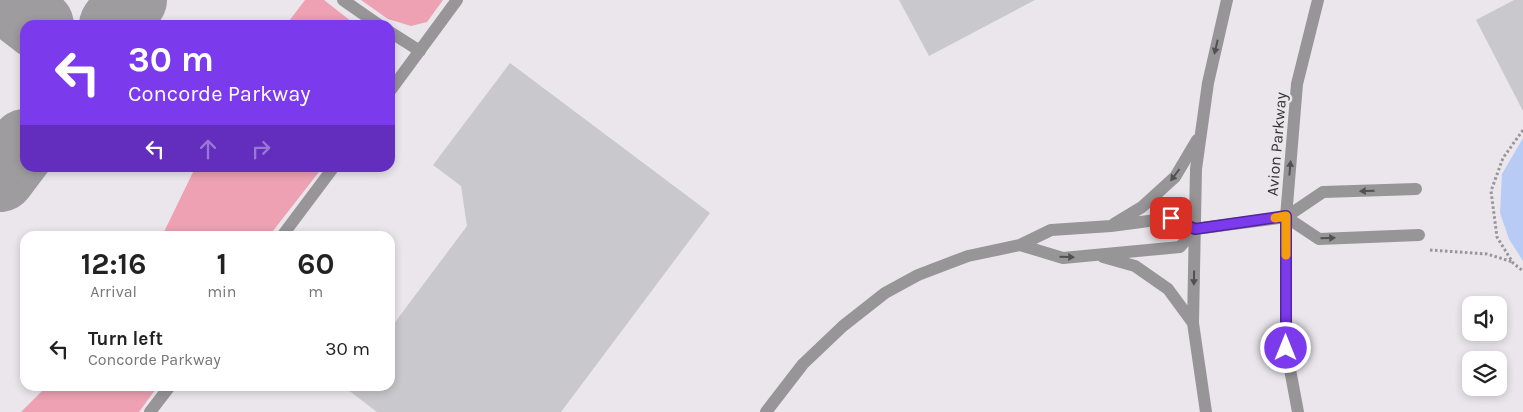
<!DOCTYPE html>
<html lang="en">
<head>
<meta charset="utf-8">
<style>
  body { margin:0; font-family:Karla,sans-serif; background:#f2f2f2; color:#222; height:100vh; display:flex; flex-direction:column; font-size:19px; white-space:nowrap }
  * { box-sizing:border-box; margin:0 }
  p { font-size:16px; color:#767676 }
  .icon { flex:none; width:28px; height:28px; fill:none; stroke:currentColor; stroke-width:2; stroke-linecap:round; stroke-linejoin:round }
  .map { position:relative; flex:1; overflow:hidden }
  .drawer { position:absolute; left:20px; top:231px; width:375px; height:160px; display:flex; flex-direction:column; background:#fff; border-radius:15px; box-shadow:0 2px 8px #0003 }
  .drawer>* { flex:none }
  .banner { position:absolute; left:20px; top:20px; width:375px; height:152px; border-radius:15px; box-shadow:0 2px 8px #0003; background:#7c3aed; color:#fff; overflow:hidden }
  .buttons { position:absolute; left:1462px; top:296px; display:grid; gap:10px }
  .buttons a { display:grid; place-items:center; width:45px; height:45px; border-radius:10px; background:#fff; box-shadow:0 2px 8px #0003; font-size:25px }
  .pin { position:absolute; display:grid; place-items:center; width:42px; height:42px; color:#fff; margin:-21px; border-radius:10px; box-shadow:0 2px 8px #0006 }
  .me { position:absolute; width:55px; margin:-28px; rotate:0deg; stroke-linejoin:round; filter:drop-shadow(0 0 4px #0008) }
  .turn { display:flex; align-items:center; gap:18px; height:105px; padding:0 25px; font-size:22px }
  .turn .icon { width:65px; height:65px; stroke-width:2.5 }
  .turn b { display:block; font-size:35px; line-height:42px }
  .lanes { display:flex; align-items:center; height:48px; padding:0 25px; background:#0003; justify-content:center; gap:25px; direction:ltr }
  .lanes .off { opacity:.35 }
  .eta { display:flex; justify-content:space-evenly; align-items:center; height:85px; text-align:center }
  .eta b { font-size:30px; font-weight:700; line-height:35px }
  ul { padding:0; list-style:none }
  li { display:flex; align-items:center; gap:15px; height:65px; padding:0 25px }
  li div { flex:1 }
  li b { display:block; font-size:19px }
  li em { font-style:normal }
  .map>svg:first-child { display:block }
  .green { fill:#eda1b3 }
  .water { fill:#b8cbf5 }
  .lines { fill:none; stroke-linecap:round; stroke-linejoin:round }
  .taxiway { stroke:#9f9ca0; stroke-width:70 }
  .building { fill:#c8c8cd }
  .path { stroke:#989599; stroke-width:3; stroke-dasharray:2.5 2.5; stroke-linecap:butt }
  .service { stroke:#979597; stroke-width:12 }
  .minor { stroke:#979597; stroke-width:12 }
  .oneway { fill:#525052 }
  .route-casing { stroke:#51269a; stroke-width:12 }
  .route { stroke:#7c3aed; stroke-width:9 }
  .slow { stroke:#f59e0b; stroke-width:9 }
  .labels { text-anchor:middle; stroke-width:5; stroke-linejoin:round; paint-order:stroke }
  .street-label { font-size:16px; fill:#343234; stroke:#eae6ec }
</style>
</head>
<body>
<div class="map">
<svg width="1523" height="412" viewBox="0 0 1523 412">
  <rect width="100%" height="100%" fill="#eae6ec"/>
  <path class="green" d="M 305,0 L 324,0 L 356,25 L 286,25 Z
    M 361,0 L 443,0 L 427,22 L 411,26 L 388,19 Z
    M 195,168 L 322,168 L 269,236 L 162,236 Z
    M 47,386 L 158,386 L 139,412 L 21,412 Z"/>
  <path class="water" d="M 1523,138 L 1523,261 L 1509,239 L 1500,213 L 1502,174 Z"/>
  <g class="lines">
    <path class="taxiway" d="M 6,0 L 39,25
      M 114,25 L 132,0
      M 0,177 L 25,144"/>
  </g>
  <path class="building" d="M 899,0 L 1035,0 L 929,56 Z
    M 1514,0 L 1523,0 L 1523,111 L 1476,20 Z
    M 510,63 L 710,213 L 561,412 L 377,412 L 343,386 L 390,386 L 390,329 L 467,226 L 461,186 L 433,165 Z"/>
  <g class="lines">
    <path class="path" d="M 1523,130 L 1503,158 L 1491,191 L 1497,237 L 1513,263 L 1523,271
      M 1430,250 L 1487,254 L 1513,262"/>
    <path class="service" d="M 343,0 L 379,25
      M 390,32 L 420,51
      M 390,91 L 457,0
      M 1416,189 L 1323,192 L 1286,217 L 1319,239 L 1419,235
      M 282,236 L 333,168
      M 150,412 L 170,386"/>
    <path class="minor" d="M 1114,224 L 1142,207 L 1175,177 L 1197,140
      M 1020,245 L 1063,258 L 1180,247 L 1195,229
      M 1103,257 L 1135,266 L 1168,289 L 1193,323
      M 766,412 L 803,364 L 843,326 L 885,293 L 918,275 L 968,256 L 1020,245 L 1051,230 L 1111,226 L 1171,218 L 1195,229 L 1286,217
      M 1206,412 L 1193,323 L 1196,169 L 1208,83 L 1227,0
      M 1298,412 L 1286,348 L 1286,217 L 1297,84 L 1318,0"/>
  </g>
  <defs><path id="oneway-solid" d="M-6-.8H1V-3.2L6.5 0L1 3.2V.8H-6Z" transform="scale(1.25)"/></defs>
  <g class="oneway">
    <use href="#oneway-solid" transform="translate(1216 47) rotate(103)"/>
    <use href="#oneway-solid" transform="translate(1290 168) rotate(-85)"/>
    <use href="#oneway-solid" transform="translate(1175 175) rotate(127)"/>
    <use href="#oneway-solid" transform="translate(1367 191) rotate(178)"/>
    <use href="#oneway-solid" transform="translate(1328 238) rotate(-2)"/>
    <use href="#oneway-solid" transform="translate(1067 257) rotate(1)"/>
    <use href="#oneway-solid" transform="translate(1194 278) rotate(91)"/>
  </g>
  <g class="lines">
    <g class="route-casing">
      <path id="route" d="M 1171,218 L 1195,229 L 1286,216 L 1286,348"/>
    </g>
    <use href="#route" class="route"/>
    <path class="slow" d="M 1275,218 L 1286,216 L 1286,255"/>
  </g>
  <g class="labels">
    <g class="street-label">
      <text transform="translate(1276 144) rotate(-85)" y="6">Avion Parkway</text>
    </g>
  </g>
</svg>
<div class="buttons">
<a><svg class="icon" aria-label="sound" viewBox="0 0 24 24"><path d="M4 9h4l5-4v14l-5-4H4zM17 9q2 3 0 6"/></svg></a>
<a><svg class="icon" aria-label="layers" viewBox="0 0 24 24"><path d="M12 4l9 5-9 5-9-5zM3 14l9 5 9-5"/></svg></a>
</div>
<div class="pin" style="left:1171px;top:218px;background:#d93025"><svg class="icon" aria-label="arrive" viewBox="0 0 24 24"><path d="M6 21V4h12l-3 4 3 4H6"/></svg></div>
<svg class="me" style="left:1286px;top:348px" viewBox="-20 -20 40 40"><circle r="17" fill="#7c3aed" stroke="#fff" stroke-width="3"/><path d="M0-11L8 9 0 5-8 9z" fill="#fff"/></svg>
<div class="banner">
<div class="turn"><svg class="icon" aria-label="left" viewBox="0 0 24 24"><path d="M17 20v-9H6M10 6l-5 5 5 5"/></svg><div><b>30 m</b>Concorde Parkway</div></div>
<div class="lanes"><svg class="icon" aria-label="left" viewBox="0 0 24 24"><path d="M17 20v-9H6M10 6l-5 5 5 5"/></svg><svg class="icon off" aria-label="ahead" viewBox="0 0 24 24"><path d="M12 20V5M6 11l6-6 6 6"/></svg><svg class="icon off" aria-label="right" viewBox="0 0 24 24"><path d="M7 20v-9h11M14 6l5 5-5 5"/></svg></div>
</div>
<section class="drawer">
<div class="eta">
<div><b>12:16</b><p>Arrival</p></div>
<div><b>1</b><p>min</p></div>
<div><b>60</b><p>m</p></div>
</div>
<ul>
<li><svg class="icon" aria-label="left" viewBox="0 0 24 24"><path d="M17 20v-9H6M10 6l-5 5 5 5"/></svg><div><b>Turn left</b><p>Concorde Parkway</p></div><em>30 m</em></li>
</ul>
</section>
</div>
</body>
</html>
